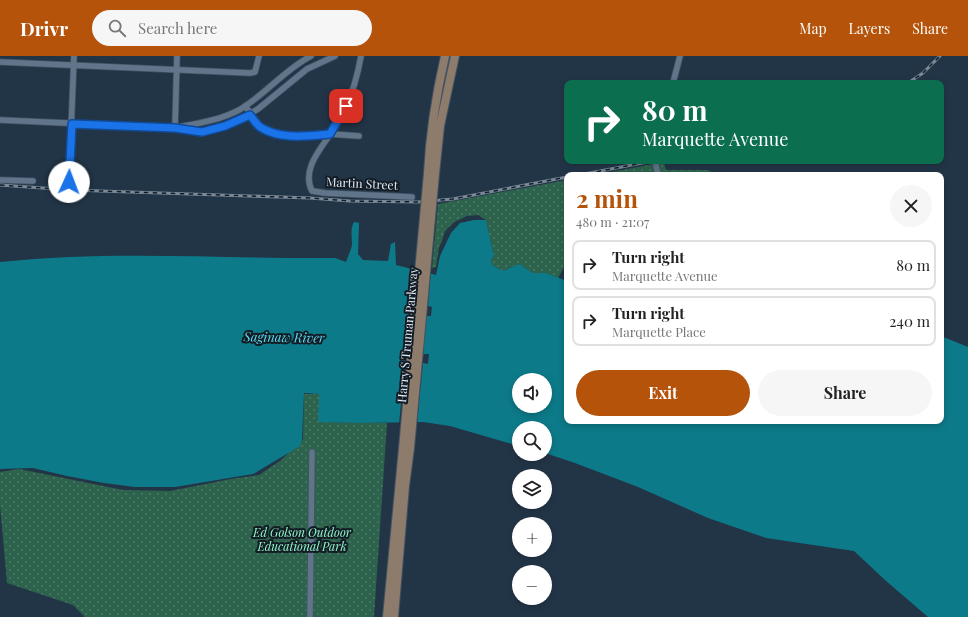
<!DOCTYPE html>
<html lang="en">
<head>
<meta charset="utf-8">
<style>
  body { margin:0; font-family:"Playfair Display",serif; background:#f6f6f6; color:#222; height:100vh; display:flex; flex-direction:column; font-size:15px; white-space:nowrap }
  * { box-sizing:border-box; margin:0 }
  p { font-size:13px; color:#767676 }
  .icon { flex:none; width:22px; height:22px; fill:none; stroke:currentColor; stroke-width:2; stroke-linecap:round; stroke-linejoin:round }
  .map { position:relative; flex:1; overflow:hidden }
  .drawer { position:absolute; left:564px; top:116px; width:380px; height:252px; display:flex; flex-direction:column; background:#fff; border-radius:8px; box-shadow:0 2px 6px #0003 }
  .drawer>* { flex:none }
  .top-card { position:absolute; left:564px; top:24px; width:380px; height:84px; border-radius:8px; box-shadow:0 2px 6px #0003; background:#0b6e4f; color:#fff; overflow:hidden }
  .fabs { position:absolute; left:512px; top:317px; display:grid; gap:8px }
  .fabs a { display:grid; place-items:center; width:40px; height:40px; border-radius:50%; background:#fff; box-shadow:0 2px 6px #0003; font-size:20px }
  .pin { position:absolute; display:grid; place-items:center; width:34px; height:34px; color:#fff; margin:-17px; border-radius:8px; box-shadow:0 2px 6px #0006 }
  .me { position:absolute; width:44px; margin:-22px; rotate:2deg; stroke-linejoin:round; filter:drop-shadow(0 0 3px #0008) }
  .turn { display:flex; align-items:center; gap:14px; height:84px; padding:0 12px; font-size:18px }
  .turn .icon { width:52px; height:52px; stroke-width:2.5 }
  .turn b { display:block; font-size:28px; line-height:34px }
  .round { display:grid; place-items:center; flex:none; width:42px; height:42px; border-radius:21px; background:#f6f6f6 }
  .summary { display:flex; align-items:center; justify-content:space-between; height:68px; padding:0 12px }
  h1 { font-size:24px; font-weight:700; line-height:30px; color:#b45309 }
  .cta { display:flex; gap:8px; margin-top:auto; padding:8px 12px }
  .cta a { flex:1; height:46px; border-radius:24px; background:#b45309; color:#fff; font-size:16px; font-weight:700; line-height:46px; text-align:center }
  .cta a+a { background:#f6f6f6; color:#222 }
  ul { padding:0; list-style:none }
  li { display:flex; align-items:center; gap:12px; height:50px; margin:0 8px 6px; padding:0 4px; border:2px solid #e0e0e0; border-radius:8px }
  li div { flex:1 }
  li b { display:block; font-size:15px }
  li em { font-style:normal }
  header { display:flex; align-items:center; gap:24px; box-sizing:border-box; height:56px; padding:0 20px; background:#b45309; color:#fff }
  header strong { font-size:19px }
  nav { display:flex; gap:22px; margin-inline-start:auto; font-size:14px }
  .search { width:280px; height:36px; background:#f6f6f6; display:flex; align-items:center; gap:10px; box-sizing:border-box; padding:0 14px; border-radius:22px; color:#767676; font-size:15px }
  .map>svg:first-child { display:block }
  .park { fill:url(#park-dots) }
  .water { fill:#0d7a89; fill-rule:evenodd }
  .pier { fill:#223547 }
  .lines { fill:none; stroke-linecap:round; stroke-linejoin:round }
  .minor-casing { stroke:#425262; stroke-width:7 }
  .secondary-casing { stroke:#425262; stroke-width:10 }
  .minor { stroke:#60758a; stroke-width:5.5 }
  .secondary { stroke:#8d7b6c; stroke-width:8 }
  .rail-casing { stroke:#7a8a99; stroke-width:3 }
  .rail { stroke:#131c24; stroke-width:1.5; stroke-dasharray:4.5; stroke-linecap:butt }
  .secondary-bridge-casing { stroke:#425262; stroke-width:10; stroke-linecap:butt }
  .secondary-bridge { stroke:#8d7b6c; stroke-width:8 }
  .route-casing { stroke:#114b97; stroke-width:10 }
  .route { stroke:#1a73e8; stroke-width:7 }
  .labels { text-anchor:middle; stroke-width:4; stroke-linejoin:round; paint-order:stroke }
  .street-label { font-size:12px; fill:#e0ecf8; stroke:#131c24 }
  .park-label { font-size:12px; font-style:italic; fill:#90f9ca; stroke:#131c24 }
  .water-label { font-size:13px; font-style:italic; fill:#58def5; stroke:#131c24 }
</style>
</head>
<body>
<header>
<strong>Drivr</strong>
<div class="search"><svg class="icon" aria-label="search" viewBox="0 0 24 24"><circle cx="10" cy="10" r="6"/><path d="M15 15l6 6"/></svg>Search here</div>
<nav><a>Map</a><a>Layers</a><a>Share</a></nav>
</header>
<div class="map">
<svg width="968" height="561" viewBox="0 0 968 561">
  <defs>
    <pattern id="park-dots" width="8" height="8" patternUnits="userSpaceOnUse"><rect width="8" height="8" fill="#2d634c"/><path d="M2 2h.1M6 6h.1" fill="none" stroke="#4b7a67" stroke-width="1.8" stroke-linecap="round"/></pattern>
  </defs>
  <rect width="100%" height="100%" fill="#223547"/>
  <path class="park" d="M 664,106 L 666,114 L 707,114 L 720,119 L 595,119 Z
    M 567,124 L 567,206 L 558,222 L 546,217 L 533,217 L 519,208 L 503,215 L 492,209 L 491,203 L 494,200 L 486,164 L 478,159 L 467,160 L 454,166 L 445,175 L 442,185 L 439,191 L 436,211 L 432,212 L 438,148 Z
    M 304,338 L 319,338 L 319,366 L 387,367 L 374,561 L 85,561 L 73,549 L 7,527 L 0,448 L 0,416 L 19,413 L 123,434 L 170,435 L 231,423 L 259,419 L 280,405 L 303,383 Z"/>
  <path class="water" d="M 474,164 L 486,164 L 494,200 L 491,203 L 492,209 L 503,215 L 519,208 L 533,217 L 546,217 L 567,225 L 567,365 L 941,365 L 941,280 L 968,291 L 968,561 L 928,561 L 885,524 L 854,495 L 766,482 L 708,462 L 638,431 L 575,407 L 545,397 L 545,372 L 519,372 L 519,390 L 450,370 L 423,366 L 360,367 L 318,366 L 319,338 L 304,337 L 302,383 L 300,390 L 253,418 L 175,431 L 135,431 L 104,427 L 67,420 L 33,412 L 0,413 L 0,206 C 111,194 223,203 335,202 L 346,206 C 348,200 351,194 352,189 C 352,182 350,172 354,166 L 359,167 L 358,198 L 363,204 L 388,205 L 391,188 L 395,186 L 396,209 L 436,219 L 440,200 L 451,177 L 460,167 ZM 519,324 L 545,324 L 545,350 L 519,350 Z"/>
  <path class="pier" d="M 414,211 L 431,215 L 428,250 L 432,251 L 431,260 L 426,260 L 423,298 L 429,298 L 428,308 L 423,307 L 417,368 L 399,368 L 405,304 L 402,303 L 402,298 L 405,296 L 408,258 L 406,256 L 407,251 L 408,249 L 410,249 Z"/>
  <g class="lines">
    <g class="minor-casing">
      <path id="minor" d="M 361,0 C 358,17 354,34 346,50 C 342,60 335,71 329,80 C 318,96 302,115 312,135 L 325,137 L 412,141
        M 0,6 L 250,17 L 255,16 L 259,0
        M 673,27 L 680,0
        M 245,50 L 260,70 L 281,79 L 304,80 L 330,78 L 359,80
        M 0,64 L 175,72 L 202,76 L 236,66 L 258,53 L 307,13 L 335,0
        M 179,71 C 200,67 220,64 239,54 C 265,39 284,14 311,0
        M 175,72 L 177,0
        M 655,105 L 658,119
        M 0,124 L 33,125
        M 69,126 L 74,0
        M 310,561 L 312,396"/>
    </g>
    <g class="secondary-casing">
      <path id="secondary" d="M 428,117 C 430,77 436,39 445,0
        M 435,118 L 440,70 L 455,0
        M 387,561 L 403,392
        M 394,561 L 405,430 L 410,392"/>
    </g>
    <use href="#minor" class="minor"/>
    <use href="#secondary" class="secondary"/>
    <g class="rail-casing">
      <path id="rail" d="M 908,27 L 923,17 L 940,0
        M 579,119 L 653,105
        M 0,129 L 71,134 L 310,142 L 350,145 L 418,146 L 453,143 L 567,121"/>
    </g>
    <use href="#rail" class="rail"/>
    <g class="secondary-bridge-casing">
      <path id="secondary-bridge" d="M 403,392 L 428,117
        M 410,392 L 435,118"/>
    </g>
    <use href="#secondary-bridge" class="secondary-bridge"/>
  </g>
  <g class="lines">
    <g class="route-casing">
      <path id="route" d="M 69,126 L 72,68 L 175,72 L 202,76 L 225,70 L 250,59 C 253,63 256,68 260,71 C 280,84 308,80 330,78 L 346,50"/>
    </g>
    <use href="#route" class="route"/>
  </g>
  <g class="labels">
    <g class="street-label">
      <text transform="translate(362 128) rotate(3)" y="4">Martin Street</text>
      <text transform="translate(408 279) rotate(-85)" y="4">Harry S Truman Parkway</text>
    </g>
    <g class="park-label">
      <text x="302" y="481">Ed Golson Outdoor<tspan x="302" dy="14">Educational Park</tspan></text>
    </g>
    <g class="water-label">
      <text transform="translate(284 281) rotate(1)" y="5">Saginaw River</text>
    </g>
  </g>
</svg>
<div class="fabs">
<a><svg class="icon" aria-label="sound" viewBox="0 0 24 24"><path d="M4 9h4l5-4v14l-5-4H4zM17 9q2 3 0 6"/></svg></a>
<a><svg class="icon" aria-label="search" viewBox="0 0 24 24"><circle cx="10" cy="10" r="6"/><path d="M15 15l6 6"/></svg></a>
<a><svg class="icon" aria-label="layers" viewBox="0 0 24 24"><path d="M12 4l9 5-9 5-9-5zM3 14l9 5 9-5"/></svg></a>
<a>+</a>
<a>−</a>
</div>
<div class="pin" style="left:346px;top:50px;background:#d93025"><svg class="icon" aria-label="arrive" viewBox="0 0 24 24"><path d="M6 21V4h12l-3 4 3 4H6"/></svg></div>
<svg class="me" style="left:69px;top:126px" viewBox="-20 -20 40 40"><circle r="19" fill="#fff"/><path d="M0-13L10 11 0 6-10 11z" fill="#1a73e8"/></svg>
<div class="top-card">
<div class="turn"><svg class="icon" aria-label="right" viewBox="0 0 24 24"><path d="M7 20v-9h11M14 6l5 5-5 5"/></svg><div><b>80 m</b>Marquette Avenue</div></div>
</div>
<section class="drawer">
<div class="summary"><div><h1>2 min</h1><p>480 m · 21:07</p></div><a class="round"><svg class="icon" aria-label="close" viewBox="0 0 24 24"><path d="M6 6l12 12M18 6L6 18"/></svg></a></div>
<ul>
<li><svg class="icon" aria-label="right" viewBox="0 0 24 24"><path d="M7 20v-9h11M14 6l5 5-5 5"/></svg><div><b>Turn right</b><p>Marquette Avenue</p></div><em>80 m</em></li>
<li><svg class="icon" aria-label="right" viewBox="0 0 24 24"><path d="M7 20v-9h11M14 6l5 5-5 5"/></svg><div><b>Turn right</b><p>Marquette Place</p></div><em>240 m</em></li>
</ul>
<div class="cta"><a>Exit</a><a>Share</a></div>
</section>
</div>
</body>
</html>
